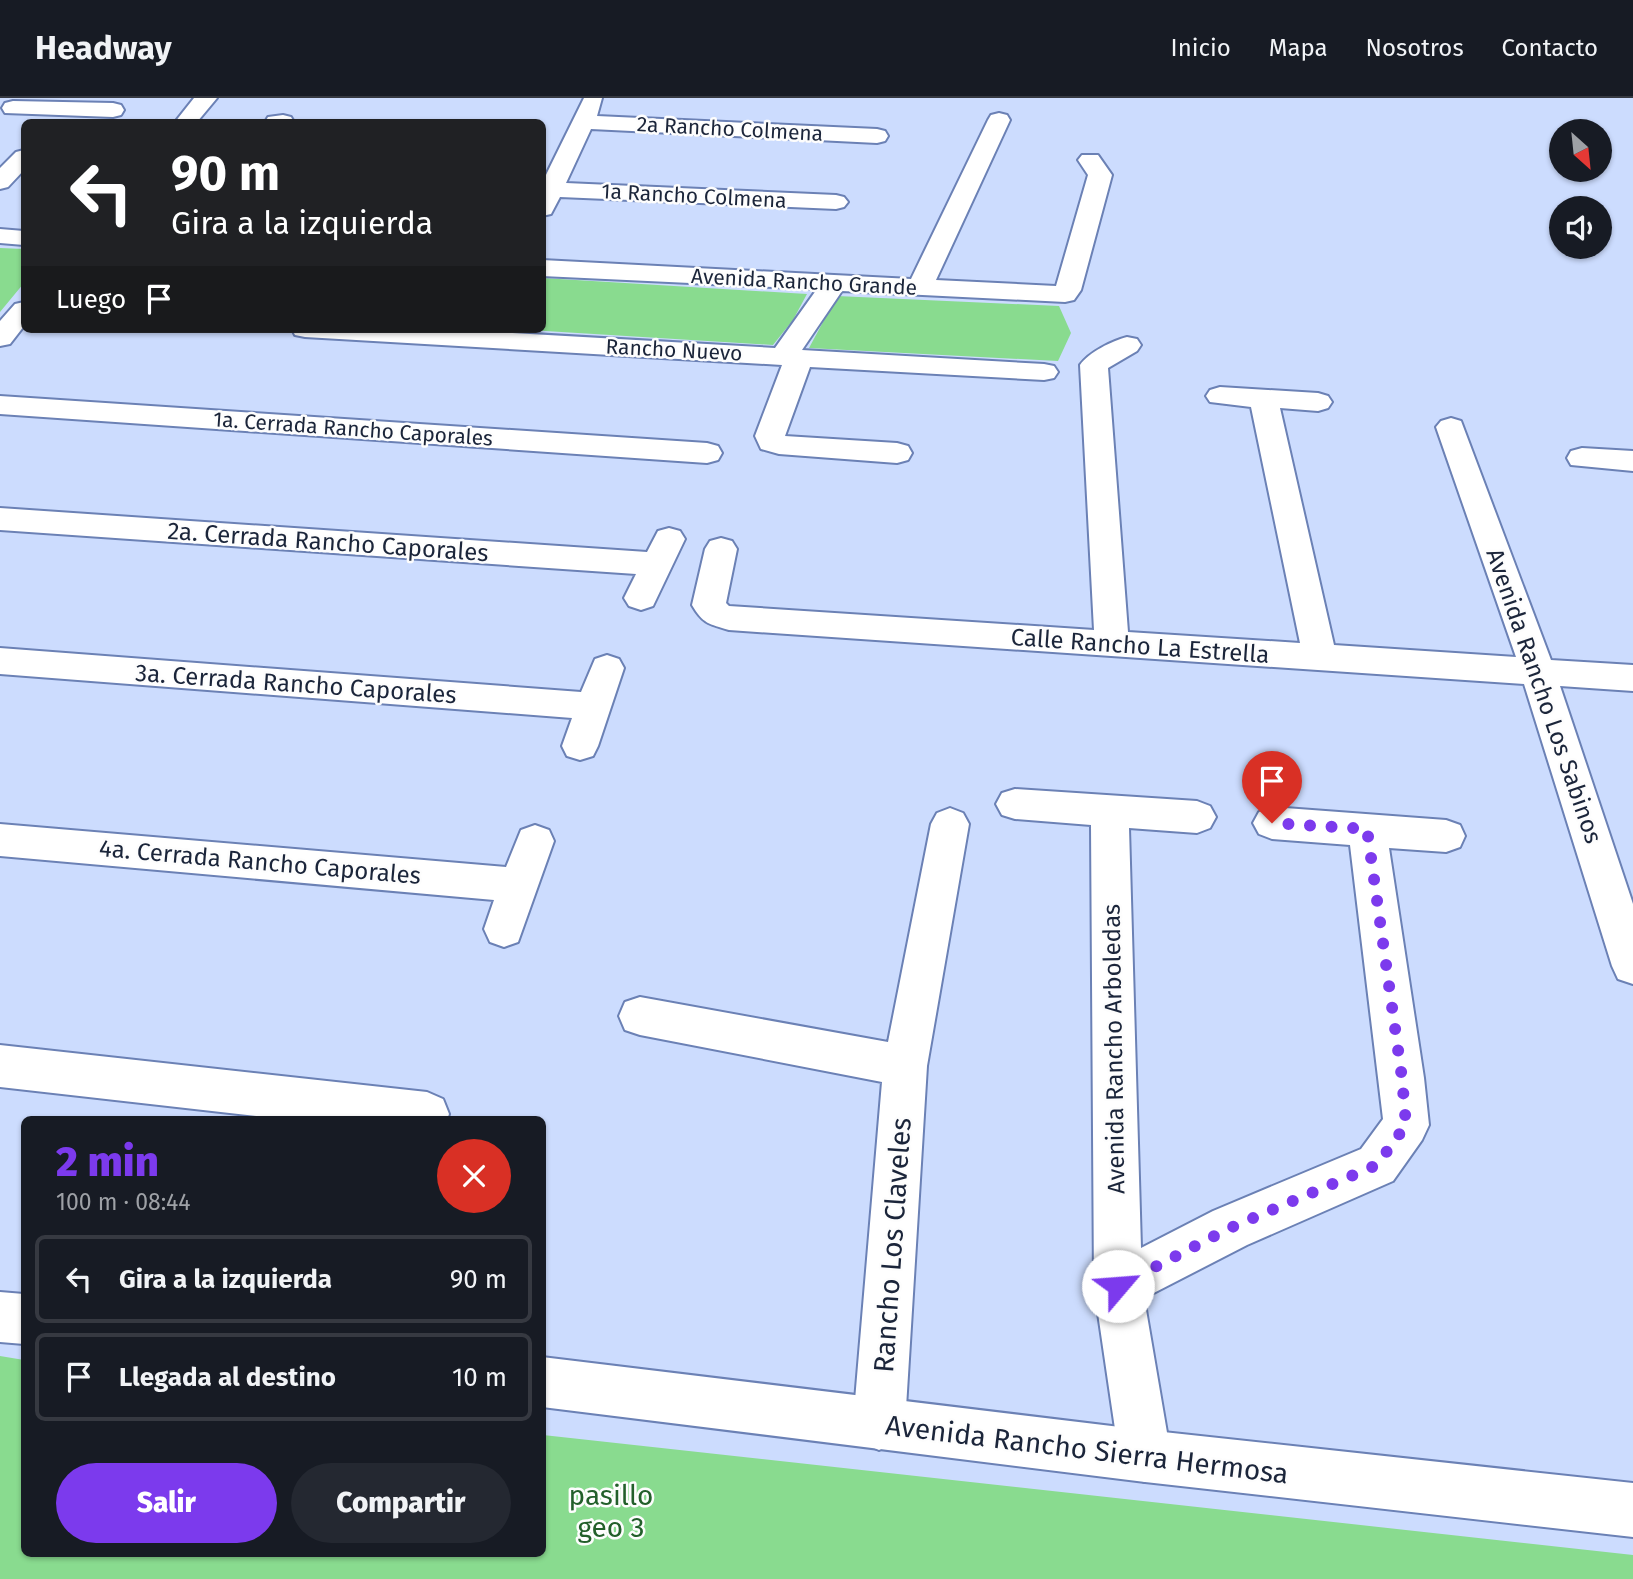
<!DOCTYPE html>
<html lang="es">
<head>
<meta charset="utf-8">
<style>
  body { margin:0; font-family:"Fira Sans",sans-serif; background:#242831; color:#f1f3f6; height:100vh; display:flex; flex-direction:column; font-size:26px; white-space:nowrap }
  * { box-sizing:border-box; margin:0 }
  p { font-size:23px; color:#9ea1a6 }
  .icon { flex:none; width:38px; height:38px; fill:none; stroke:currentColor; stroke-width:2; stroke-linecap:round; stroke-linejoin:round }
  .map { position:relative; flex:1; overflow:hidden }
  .panel { position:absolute; left:21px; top:1018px; width:525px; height:441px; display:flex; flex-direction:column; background:#171b24; border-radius:10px; box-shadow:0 2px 5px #0004 }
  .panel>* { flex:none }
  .hud { position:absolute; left:21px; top:21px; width:525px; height:214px; border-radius:10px; box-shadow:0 2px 5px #0004; background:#202124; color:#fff; overflow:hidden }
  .needle { width:46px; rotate:153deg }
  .buttons { position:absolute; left:1549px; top:21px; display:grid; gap:14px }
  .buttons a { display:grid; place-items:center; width:63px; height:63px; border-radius:50%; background:#171b24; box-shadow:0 2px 5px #0004; font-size:35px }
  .pin { position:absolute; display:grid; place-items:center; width:60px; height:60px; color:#fff; margin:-72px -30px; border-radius:50% 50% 50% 0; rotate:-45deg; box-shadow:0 0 7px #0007 }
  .pin .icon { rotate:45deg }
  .me { position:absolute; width:77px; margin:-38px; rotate:63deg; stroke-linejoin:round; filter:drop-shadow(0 0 5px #0008) }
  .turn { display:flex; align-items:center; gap:24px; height:147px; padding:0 35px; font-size:32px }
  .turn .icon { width:91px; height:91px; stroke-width:2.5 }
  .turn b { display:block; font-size:49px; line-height:60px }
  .then { display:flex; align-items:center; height:66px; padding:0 35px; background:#0003; gap:14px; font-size:26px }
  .round { display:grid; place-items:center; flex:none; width:74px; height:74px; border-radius:37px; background:#242831 }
  .summary { display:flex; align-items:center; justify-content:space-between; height:119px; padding:0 35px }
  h1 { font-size:42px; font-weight:800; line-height:52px; color:#7c3aed }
  .button { display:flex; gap:14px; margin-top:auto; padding:14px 35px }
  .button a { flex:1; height:80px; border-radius:42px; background:#7c3aed; color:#fff; font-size:28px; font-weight:800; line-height:80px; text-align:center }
  .button a+a { background:#242831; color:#f1f3f6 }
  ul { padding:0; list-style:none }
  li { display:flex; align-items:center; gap:21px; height:88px; margin:0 14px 10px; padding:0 21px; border:4px solid #363941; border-radius:10px }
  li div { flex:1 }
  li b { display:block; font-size:26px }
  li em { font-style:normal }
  header { display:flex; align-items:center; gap:42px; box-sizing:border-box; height:98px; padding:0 35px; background:#171b24; border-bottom:2px solid #363941 }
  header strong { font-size:33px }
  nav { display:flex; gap:38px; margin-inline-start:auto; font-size:24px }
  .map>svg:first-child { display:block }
  .green { fill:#89db8f }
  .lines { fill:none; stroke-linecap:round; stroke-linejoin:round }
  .minor-casing { stroke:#6b81b5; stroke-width:4 }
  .tertiary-casing { stroke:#6b81b5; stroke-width:4 }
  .minor { fill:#fff; fill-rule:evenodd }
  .tertiary { fill:#fff; fill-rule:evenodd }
  .route { stroke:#7c3aed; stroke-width:12; stroke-dasharray:0 21.6 }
  .labels { text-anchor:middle; stroke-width:5; stroke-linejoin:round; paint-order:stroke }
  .far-street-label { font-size:21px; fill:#1b253a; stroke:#fdfdfd }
  .street-label { font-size:24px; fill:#1b253a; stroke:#fdfdfd }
  .near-street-label { font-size:28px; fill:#1b253a; stroke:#fdfdfd }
  .near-park-label { font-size:28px; fill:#225f2a; stroke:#fdfdfd }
</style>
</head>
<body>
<header>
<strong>Headway</strong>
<nav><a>Inicio</a><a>Mapa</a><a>Nosotros</a><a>Contacto</a></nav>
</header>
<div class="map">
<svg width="1633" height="1481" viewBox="0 0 1633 1481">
  <rect width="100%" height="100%" fill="#ccdcfe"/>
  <path class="green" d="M 0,150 L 24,151 L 24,185 L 0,214 Z
    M 543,180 L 807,196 L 793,222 L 773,247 L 513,231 L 542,231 Z
    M 837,198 L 1059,208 L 1071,235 L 1058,263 L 809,250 Z
    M 0,1258 L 24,1262 L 24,1456 L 542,1456 L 543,1337 L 1633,1457 L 1633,1481 L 0,1481 Z"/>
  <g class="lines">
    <g class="minor-casing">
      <path id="minor" d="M 194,0 L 217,0 L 197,24 L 175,24 Z
        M 584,0 L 602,0 L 597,18 L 877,31 L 885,33 L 888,38 L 885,43 L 877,45 L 591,31 L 566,85 L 836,97 L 844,99 L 848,104 L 844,109 L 836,111 L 560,99 L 551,116 L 542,118 L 542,85 Z
        M 13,3 L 113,5 L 121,7 L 124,12 L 121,17 L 113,19 L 5,15 L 2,10 L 5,5 Z
        M 999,15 L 1007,17 L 1010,22 L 936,182 L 1056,188 L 1088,77 L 1078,62 L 1082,57 L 1098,57 L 1112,77 L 1081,192 L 1074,202 L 1065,204 L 842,193 L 802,252 L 1044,266 L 1054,268 L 1058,274 L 1054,280 L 1044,282 L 810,269 L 785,338 L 897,345 L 908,348 L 912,355 L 908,362 L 897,365 L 779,356 L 761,351 L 755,338 L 782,267 L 305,239 L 295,237 L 292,231 L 445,231 L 775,250 L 817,191 L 542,178 L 542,162 L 911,181 L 988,22 L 991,17 Z
        M 283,17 L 291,19 L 294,24 L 265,24 L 268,19 Z
        M 24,52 L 24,72 L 8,89 L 0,91 L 0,70 L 16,54 Z
        M 0,131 L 24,133 L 24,147 L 0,145 Z
        M 24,204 L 24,228 L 10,246 L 0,248 L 0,223 L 15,206 Z
        M 1127,239 L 1137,241 L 1141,247 L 1137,253 L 1108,270 L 1128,534 L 1300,545 L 1251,309 L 1210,304 L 1206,298 L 1210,292 L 1220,289 L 1318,295 L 1328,298 L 1332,304 L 1328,310 L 1318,313 L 1280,310 L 1334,547 L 1516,559 L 1436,329 L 1441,323 L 1451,320 L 1461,323 L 1551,562 L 1633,567 L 1633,593 L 1560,588 L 1633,806 L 1633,886 L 1618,881 L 1612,868 L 1524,586 L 729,532 C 709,526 703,526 692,507 L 705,451 L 710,443 L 721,440 L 732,443 L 737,451 L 726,505 L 729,508 L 1094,532 L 1080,267 C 1089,254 1112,243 1127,239 Z
        M 0,298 L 707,345 L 718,348 L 722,355 L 718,362 L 707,365 L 0,316 Z
        M 1582,350 L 1633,353 L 1633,373 L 1571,367 L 1567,360 L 1571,353 Z
        M 0,410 L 647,454 L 658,433 L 669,430 L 680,433 L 685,441 L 653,508 L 641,512 L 629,508 L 624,500 L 636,476 L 0,432 Z
        M 0,550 L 581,594 L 595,561 L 607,557 L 619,561 L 624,570 L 598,648 L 593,658 L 580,662 L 567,658 L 562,648 L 572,620 L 0,576 Z
        M 1015,691 L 1197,703 L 1210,708 L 1216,719 L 1210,730 L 1197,735 L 1129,730 L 1141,1150 L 1213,1113 L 1361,1051 L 1383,1021 L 1350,747 L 1272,741 L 1259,736 L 1253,725 L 1259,714 L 1272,709 L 1446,722 L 1460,727 L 1465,738 L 1460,749 L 1446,754 L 1389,750 L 1424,980 L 1429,1027 L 1422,1042 L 1393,1083 L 1247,1147 L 1144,1200 L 1171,1358 L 1164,1377 L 1145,1384 L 1126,1377 L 1119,1358 L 1094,1188 L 1091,727 L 1015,721 L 1002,717 L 996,706 L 1002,695 Z
        M 950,710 L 963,715 L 969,726 L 927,968 L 905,1326 L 897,1344 L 879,1352 L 861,1344 L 853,1326 L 882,984 L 640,937 L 625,932 L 619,918 L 625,904 L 640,899 L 888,944 L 931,726 L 937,715 Z
        M 0,726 L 506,769 L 521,732 L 535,727 L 549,732 L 554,743 L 518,844 L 504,849 L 490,844 L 484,831 L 494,802 L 0,758 Z
        M 0,947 L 427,994 L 443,1001 L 449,1016 L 447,1022 L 291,1022 L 0,989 Z"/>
    </g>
    <g class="tertiary-casing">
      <path id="tertiary" d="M 0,1194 L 24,1196 L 24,1246 L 0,1244 Z
        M 542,1259 L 1145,1332 L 1633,1385 L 1633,1439 L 1145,1384 L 542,1309 Z"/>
    </g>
    <use href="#minor" class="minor"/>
    <use href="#tertiary" class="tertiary"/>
  </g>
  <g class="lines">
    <path class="route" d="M 1118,1188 L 1230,1130 L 1377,1067 L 1406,1027 L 1402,980 L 1367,731 L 1272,725"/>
  </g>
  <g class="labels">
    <g class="far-street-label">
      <text transform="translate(730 31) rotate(3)" y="7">2a Rancho Colmena</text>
      <text transform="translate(694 98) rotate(3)" y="7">1a Rancho Colmena</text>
      <text transform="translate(804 184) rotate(3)" y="7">Avenida Rancho Grande</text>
      <text transform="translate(674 252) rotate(3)" y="7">Rancho Nuevo</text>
      <text transform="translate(353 331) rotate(4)" y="7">1a. Cerrada Rancho Caporales</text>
    </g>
    <g class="street-label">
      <text transform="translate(328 444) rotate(4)" y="8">2a. Cerrada Rancho Caporales</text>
      <text transform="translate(1140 548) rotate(4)" y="8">Calle Rancho La Estrella</text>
      <text transform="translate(296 586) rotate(4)" y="8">3a. Cerrada Rancho Caporales</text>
      <text transform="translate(1544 598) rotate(71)" y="8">Avenida Rancho Los Sabinos</text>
      <text transform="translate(260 764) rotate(5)" y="8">4a. Cerrada Rancho Caporales</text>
      <text transform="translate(1114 951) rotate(-91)" y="8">Avenida Rancho Arboledas</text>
    </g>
    <g class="near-street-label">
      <text transform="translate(892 1147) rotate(-86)" y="10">Rancho Los Claveles</text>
      <text transform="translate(1087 1351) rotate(7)" y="10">Avenida Rancho Sierra Hermosa</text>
    </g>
    <g class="near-park-label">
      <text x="611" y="1407">pasillo<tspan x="611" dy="32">geo 3</tspan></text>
    </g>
  </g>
</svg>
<div class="buttons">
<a><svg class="needle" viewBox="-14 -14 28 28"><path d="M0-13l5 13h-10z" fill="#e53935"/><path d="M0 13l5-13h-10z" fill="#9ea1a6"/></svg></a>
<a><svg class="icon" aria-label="sound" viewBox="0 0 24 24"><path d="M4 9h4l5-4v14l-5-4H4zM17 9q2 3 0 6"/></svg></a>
</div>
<div class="pin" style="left:1272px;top:725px;background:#d93025"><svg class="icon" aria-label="arrive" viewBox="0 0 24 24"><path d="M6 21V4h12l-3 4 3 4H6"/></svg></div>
<svg class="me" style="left:1118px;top:1188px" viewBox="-20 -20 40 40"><circle r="19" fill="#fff"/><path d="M0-13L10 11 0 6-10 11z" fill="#7c3aed"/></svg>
<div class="hud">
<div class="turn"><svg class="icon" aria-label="left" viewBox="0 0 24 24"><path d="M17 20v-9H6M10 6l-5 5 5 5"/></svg><div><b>90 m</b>Gira a la izquierda</div></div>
<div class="then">Luego<svg class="icon" aria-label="arrive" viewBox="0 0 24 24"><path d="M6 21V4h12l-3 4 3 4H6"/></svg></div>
</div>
<section class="panel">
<div class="summary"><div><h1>2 min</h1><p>100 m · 08:44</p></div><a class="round" style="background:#d93025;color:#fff"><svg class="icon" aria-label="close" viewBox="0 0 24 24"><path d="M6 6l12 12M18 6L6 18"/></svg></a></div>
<ul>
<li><svg class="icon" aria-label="left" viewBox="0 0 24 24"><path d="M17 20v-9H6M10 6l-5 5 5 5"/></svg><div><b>Gira a la izquierda</b></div><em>90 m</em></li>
<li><svg class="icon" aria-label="arrive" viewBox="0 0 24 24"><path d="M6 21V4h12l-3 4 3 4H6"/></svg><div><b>Llegada al destino</b></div><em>10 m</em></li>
</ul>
<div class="button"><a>Salir</a><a>Compartir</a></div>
</section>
</div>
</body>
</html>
